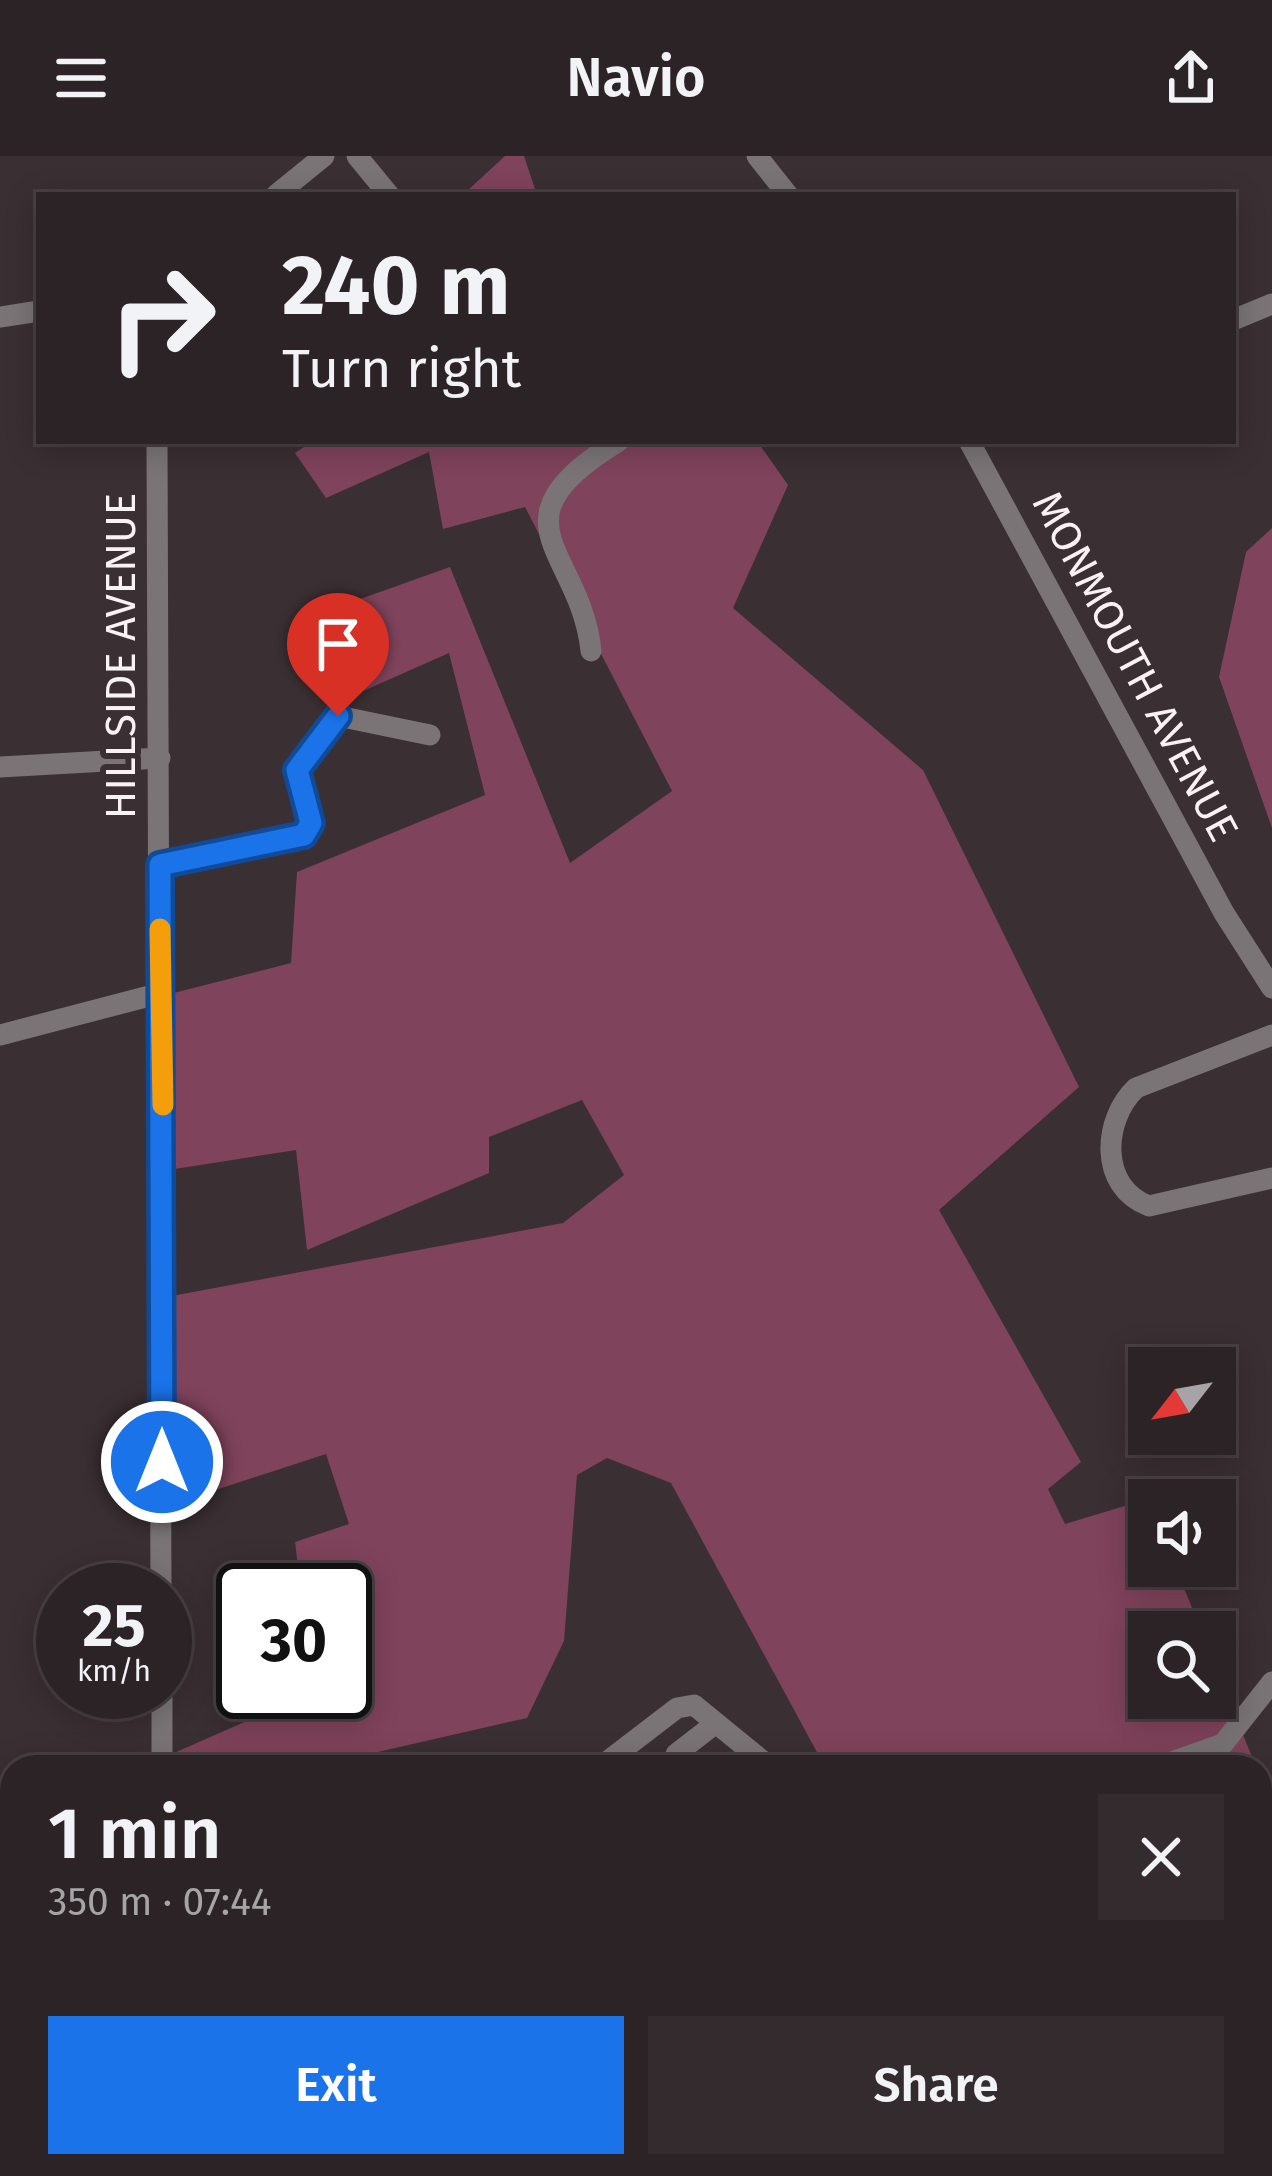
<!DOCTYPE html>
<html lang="en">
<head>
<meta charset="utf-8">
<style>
  body { margin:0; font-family:"Fira Sans",sans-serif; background:#342b2e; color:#f1f3f6; height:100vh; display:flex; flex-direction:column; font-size:45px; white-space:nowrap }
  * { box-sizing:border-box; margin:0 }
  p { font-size:39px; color:#a6a4a7 }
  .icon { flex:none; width:66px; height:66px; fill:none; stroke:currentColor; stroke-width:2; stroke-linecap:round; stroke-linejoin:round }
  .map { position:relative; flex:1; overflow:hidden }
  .drawer { position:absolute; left:0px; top:1599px; width:1272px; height:423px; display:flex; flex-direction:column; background:#2c2326; border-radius:36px 36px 0 0; box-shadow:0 6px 30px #0003,0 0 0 3px #484043 }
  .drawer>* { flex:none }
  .top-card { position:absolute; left:36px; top:36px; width:1200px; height:252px; border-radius:0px; box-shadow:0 6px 30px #0003,0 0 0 3px #484043; background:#2c2326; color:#f1f3f6; overflow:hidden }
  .needle { width:78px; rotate:239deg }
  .tools { position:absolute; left:1128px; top:1191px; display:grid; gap:24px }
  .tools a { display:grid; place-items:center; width:108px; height:108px; border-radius:0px; background:#2c2326; box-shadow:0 6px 30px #0003,0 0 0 3px #484043; font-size:60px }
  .speed { position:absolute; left:36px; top:1407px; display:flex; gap:24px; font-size:60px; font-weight:700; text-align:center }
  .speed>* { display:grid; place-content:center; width:156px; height:156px; border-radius:50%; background:#2c2326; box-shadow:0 6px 30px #0003,0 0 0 3px #484043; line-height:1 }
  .speed small { font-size:30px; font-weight:400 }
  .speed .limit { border:6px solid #111; border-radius:18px; background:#fff; color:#111 }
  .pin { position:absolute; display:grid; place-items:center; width:102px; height:102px; color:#fff; margin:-123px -51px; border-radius:50% 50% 50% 0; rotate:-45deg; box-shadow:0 0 12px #0007 }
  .pin .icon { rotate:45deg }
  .me { position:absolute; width:132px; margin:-66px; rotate:0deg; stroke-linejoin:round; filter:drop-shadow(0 0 9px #0008) }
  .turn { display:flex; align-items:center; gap:42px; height:252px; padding:0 48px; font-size:54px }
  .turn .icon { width:156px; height:156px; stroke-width:2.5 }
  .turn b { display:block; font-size:84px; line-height:102px }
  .round { display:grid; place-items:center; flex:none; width:126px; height:126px; border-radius:0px; background:#342b2e }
  .overview { display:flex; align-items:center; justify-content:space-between; height:204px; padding:0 48px }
  h1 { font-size:72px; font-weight:600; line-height:90px }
  .action { display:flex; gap:24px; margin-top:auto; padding:24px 48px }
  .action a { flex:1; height:138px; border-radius:0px; background:#1a73e8; color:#fff; font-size:48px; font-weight:600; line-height:138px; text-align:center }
  .action a+a { background:#342b2e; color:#f1f3f6 }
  header { display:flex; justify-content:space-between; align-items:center; height:156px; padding:0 48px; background:#2c2326; font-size:54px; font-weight:600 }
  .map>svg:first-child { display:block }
  .forest { fill:#7f435b }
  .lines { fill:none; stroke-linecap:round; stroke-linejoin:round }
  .minor { stroke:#7a7476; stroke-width:21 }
  .route-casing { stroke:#114b97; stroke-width:30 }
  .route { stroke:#1a73e8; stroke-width:21 }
  .slow { stroke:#f59e0b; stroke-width:21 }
  .labels { text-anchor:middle; stroke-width:12; stroke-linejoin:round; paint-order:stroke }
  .street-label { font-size:42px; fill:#f9f2f4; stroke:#3a2f33 }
</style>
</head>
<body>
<header><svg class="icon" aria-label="menu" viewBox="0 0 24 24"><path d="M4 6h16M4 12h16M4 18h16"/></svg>Navio<svg class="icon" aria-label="share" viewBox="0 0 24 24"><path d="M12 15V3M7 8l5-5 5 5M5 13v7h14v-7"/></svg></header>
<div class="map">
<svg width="1272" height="2020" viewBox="0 0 1272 2020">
  <rect width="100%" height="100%" fill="#3a2f33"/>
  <path class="forest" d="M 505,0 L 524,0 L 537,39 L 470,39 L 467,35 Z
    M 313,285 L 757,285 L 788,329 L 733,452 L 923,614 L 1079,931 L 939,1054 L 1081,1306 L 1048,1333 L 1065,1368 L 1148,1343 L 1149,1410 L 1175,1410 L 1202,1476 L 1149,1476 L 1149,1542 L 1215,1542 L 1215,1509 L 1256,1611 L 825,1611 L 671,1327 L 607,1302 L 577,1319 L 564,1485 L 527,1562 L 312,1611 L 158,1611 L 158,1604 L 313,1536 L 345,1536 L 345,1434 L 301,1434 L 295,1386 L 349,1368 L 326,1298 L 157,1353 L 161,1142 L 563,1067 L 624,1019 L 582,944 L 489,981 L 489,1017 L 307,1094 L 296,994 L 162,1015 L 158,841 L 291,807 L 297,716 L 485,639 L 449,497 L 336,547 L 335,452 L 450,411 L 570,707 L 672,635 L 525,351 L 443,373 L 429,296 L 326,342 L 295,297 Z
    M 1272,372 L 1272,672 L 1219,521 L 1246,396 Z
    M 1260,1620 L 1272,1649 L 1272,2020 L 1249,2020 L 1248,2010 L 1260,2010 Z
    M 213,2010 L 777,2010 L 780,2020 L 215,2020 Z"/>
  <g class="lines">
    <path class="minor" d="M 357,0 L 389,39
      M 757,0 L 788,39
      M 276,39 L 324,0
      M 0,161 L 39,155
      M 1233,164 L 1272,148
      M 157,285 L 161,1434
      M 969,285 L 1224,757 L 1272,832
      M 591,495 C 581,394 485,366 619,285
      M 0,611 L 160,602
      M 160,709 L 304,679 L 311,667 L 297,614 L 338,560 L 430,579
      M 0,879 L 161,837
      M 1272,879 L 1136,932 C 1103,963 1098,1031 1149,1050 L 1272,1022
      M 162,1536 L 162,1611
      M 600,1611 L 677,1552 L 694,1549 L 770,1611
      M 673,1611 L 676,1598 L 716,1567
      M 1158,1611 L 1223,1588 L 1272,1526
      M 0,1839 L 12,1837
      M 204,2010 L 206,2020
      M 781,2010 L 784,2020
      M 1092,2010 L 1094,2020"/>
  </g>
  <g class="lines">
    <g class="route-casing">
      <path id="route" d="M 162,1306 L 160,709 L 304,679 L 311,667 L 297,614 L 338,560"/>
    </g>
    <use href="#route" class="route"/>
    <path class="slow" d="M 160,773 L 163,949"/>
  </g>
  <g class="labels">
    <g class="street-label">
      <text transform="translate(120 500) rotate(-90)" y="15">HILLSIDE AVENUE</text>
      <text transform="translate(1136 510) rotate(62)" y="15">MONMOUTH AVENUE</text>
    </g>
  </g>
</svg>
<div class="tools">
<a><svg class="needle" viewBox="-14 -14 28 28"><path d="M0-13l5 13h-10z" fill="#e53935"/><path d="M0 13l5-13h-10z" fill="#a6a4a7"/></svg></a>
<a><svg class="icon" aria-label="sound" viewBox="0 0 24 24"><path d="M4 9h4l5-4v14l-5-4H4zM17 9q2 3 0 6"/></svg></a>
<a><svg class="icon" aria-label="search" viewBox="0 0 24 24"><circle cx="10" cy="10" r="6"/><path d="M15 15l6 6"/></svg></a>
</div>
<div class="speed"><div>25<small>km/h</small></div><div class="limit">30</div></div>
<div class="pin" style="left:338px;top:560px;background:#d93025"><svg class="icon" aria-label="arrive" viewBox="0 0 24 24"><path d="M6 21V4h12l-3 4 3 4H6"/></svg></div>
<svg class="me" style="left:162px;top:1306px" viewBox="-20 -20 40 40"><circle r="17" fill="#1a73e8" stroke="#fff" stroke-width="3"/><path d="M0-11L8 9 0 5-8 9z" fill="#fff"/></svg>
<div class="top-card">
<div class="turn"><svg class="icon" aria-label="right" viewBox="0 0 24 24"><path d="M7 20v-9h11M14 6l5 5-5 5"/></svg><div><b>240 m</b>Turn right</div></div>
</div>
<section class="drawer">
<div class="overview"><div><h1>1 min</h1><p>350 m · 07:44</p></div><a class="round"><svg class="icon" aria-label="close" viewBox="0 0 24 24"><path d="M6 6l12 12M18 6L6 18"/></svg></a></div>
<div class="action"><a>Exit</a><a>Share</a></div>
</section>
</div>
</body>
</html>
